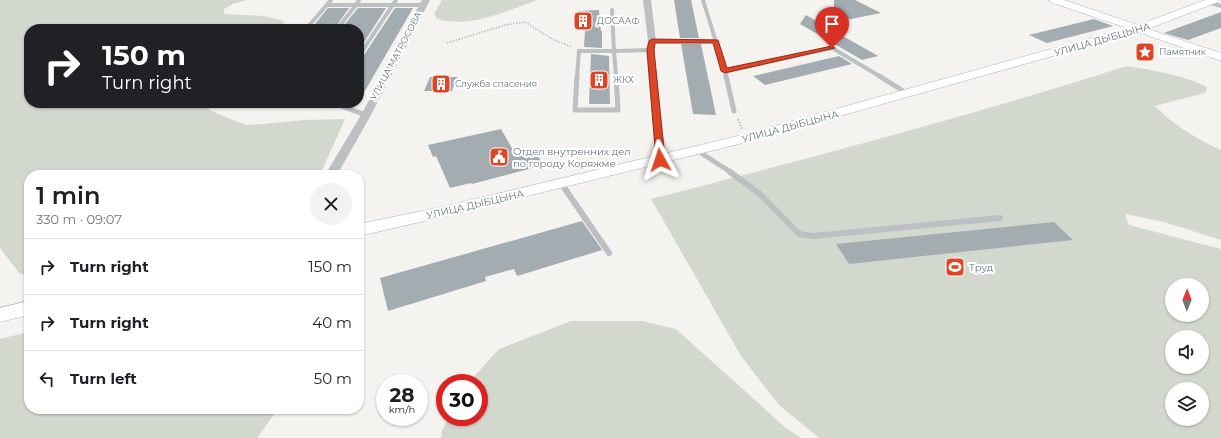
<!DOCTYPE html>
<html lang="en">
<head>
<meta charset="utf-8">
<style>
  body { margin:0; font-family:Montserrat,sans-serif; background:#f2f2f2; color:#202124; height:100vh; display:flex; flex-direction:column; font-size:15px; white-space:nowrap }
  * { box-sizing:border-box; margin:0 }
  p { font-size:13px; color:#757577 }
  .icon { flex:none; width:22px; height:22px; fill:none; stroke:currentColor; stroke-width:2; stroke-linecap:round; stroke-linejoin:round }
  .map { position:relative; flex:1; overflow:hidden }
  .drawer { position:absolute; left:24px; top:170px; width:340px; height:244px; display:flex; flex-direction:column; background:#fff; border-radius:16px; box-shadow:0 1px 3px #0004 }
  .drawer>* { flex:none }
  .hud { position:absolute; left:24px; top:24px; width:340px; height:84px; border-radius:16px; box-shadow:0 1px 3px #0004; background:#202124; color:#fff; overflow:hidden }
  .needle { width:26px; rotate:1deg }
  .buttons { position:absolute; left:1165px; top:278px; display:grid; gap:8px }
  .buttons a { display:grid; place-items:center; width:44px; height:44px; border-radius:50%; background:#fff; box-shadow:0 1px 3px #0004; font-size:20px }
  .speed { position:absolute; left:376px; top:374px; display:flex; gap:8px; font-size:20px; font-weight:700; text-align:center }
  .speed>* { display:grid; place-content:center; width:52px; height:52px; border-radius:50%; background:#fff; box-shadow:0 1px 3px #0004; line-height:1 }
  .speed small { font-size:10px; font-weight:400 }
  .speed .limit { border:6px solid #d22; background:#fff; color:#111 }
  .pin { position:absolute; display:grid; place-items:center; width:34px; height:34px; color:#fff; margin:-41px -17px; border-radius:50% 50% 50% 0; rotate:-45deg; box-shadow:0 0 4px #0007 }
  .pin .icon { rotate:45deg }
  .me { position:absolute; width:44px; margin:-22px; rotate:355deg; stroke-linejoin:round; filter:drop-shadow(0 0 3px #0008) }
  .turn { display:flex; align-items:center; gap:14px; height:84px; padding:0 12px; font-size:18px }
  .turn .icon { width:52px; height:52px; stroke-width:2.5 }
  .turn b { display:block; font-size:28px; line-height:34px }
  .round { display:grid; place-items:center; flex:none; width:42px; height:42px; border-radius:21px; background:#f2f2f2 }
  .headline { display:flex; align-items:center; justify-content:space-between; height:68px; padding:0 12px }
  h1 { font-size:24px; font-weight:600; line-height:30px }
  ul { padding:0; list-style:none }
  li { display:flex; align-items:center; gap:12px; height:56px; padding:0 12px; border-top:1px solid #e0e0e0 }
  li div { flex:1 }
  li b { display:block; font-size:15px }
  li em { font-style:normal }
  .map>svg:first-child { display:block }
  .green { fill:#d3d8cf; fill-rule:evenodd }
  .building { fill:#a3acb1 }
  .lines { fill:none; stroke-linecap:round; stroke-linejoin:round }
  .secondary-casing { stroke:#aeb4b8; stroke-width:1 }
  .path-far1 { stroke:#b6b9bb; stroke-width:1.5; stroke-dasharray:1.5 1.5; stroke-linecap:butt }
  .path { stroke:#b6b9bb; stroke-width:2; stroke-dasharray:1.5 1.5; stroke-linecap:butt }
  .lane-far2 { stroke:#bcc0c3; stroke-width:4 }
  .lane-far1 { stroke:#bcc0c3; stroke-width:5 }
  .lane { stroke:#bcc0c3; stroke-width:6 }
  .street { fill:#bcc0c3; fill-rule:evenodd }
  .secondary { fill:#fff; fill-rule:evenodd }
  .route { fill:#de4525; stroke:#902d18 }
  .labels { text-anchor:middle; stroke-width:4; stroke-linejoin:round; paint-order:stroke }
  .far-poi-label { font-size:9px; fill:#637580; stroke:#fff; text-anchor:start }
  .far-street-label { font-size:9px; fill:#637580; stroke:#fff }
  .street-label { font-size:10px; fill:#637580; stroke:#fff }
  .poi-label { font-size:10px; fill:#637580; stroke:#fff; text-anchor:start }
</style>
</head>
<body>
<div class="map">
<svg width="1221" height="438" viewBox="0 0 1221 438">
  <rect width="100%" height="100%" fill="#f4f3ef"/>
  <path class="green" d="M 0,0 L 247,0 L 233,4 L 224,9 L 224,14 L 264,16 L 284,21 L 283,26 L 281,29 L 29,29 L 29,103 L 208,103 L 209,110 L 246,125 L 264,124 L 304,120 L 345,119 L 320,175 L 29,175 L 29,275 L 20,274 L 0,248 Z
    M 442,0 L 537,0 C 505,12 471,28 437,19 L 434,14 Z
    M 1127,66 C 1155,71 1181,74 1207,87 L 1205,93 L 1155,106 C 1175,126 1195,138 1221,150 L 1221,240 L 1164,222 L 1125,214 L 1129,225 L 1221,249 L 1221,438 L 819,438 L 779,405 L 741,356 L 651,199 C 810,158 970,116 1127,66 ZM 1172,285 L 1202,285 L 1202,315 L 1172,315 ZM 1172,337 L 1202,337 L 1202,367 L 1172,367 ZM 1172,389 L 1202,389 L 1202,419 L 1172,419 Z
    M 571,321 L 642,321 L 676,329 L 786,428 L 801,438 L 441,438 L 442,431 L 449,417 L 479,417 L 479,383 L 468,383 L 499,349 Z
    M 29,332 L 29,409 L 278,409 L 257,438 L 0,438 L 0,339 Z"/>
  <path class="building" d="M 674,0 L 691,0 L 699,38 L 680,38 Z
    M 834,0 L 855,0 L 881,13 L 836,22 L 818,12 L 834,9 Z
    M 328,8 L 349,8 L 334,29 L 311,29 Z
    M 358,8 L 386,8 L 359,50 L 359,29 L 341,29 Z
    M 395,8 L 413,8 L 359,101 L 359,59 L 362,58 Z
    M 599,10 L 600,26 L 601,31 L 602,31 L 602,48 L 584,47 L 585,30 L 578,30 L 579,11 Z
    M 1221,12 L 1221,28 L 1188,40 L 1164,33 Z
    M 806,15 L 878,56 L 862,60 L 800,24 Z
    M 1094,19 L 1113,26 L 1047,43 L 1029,35 Z
    M 681,44 L 701,44 L 716,115 L 693,114 Z
    M 591,54 L 609,56 L 610,104 L 589,104 Z
    M 839,56 L 852,64 L 765,85 L 753,76 Z
    M 430,77 L 457,77 L 452,91 L 424,91 Z
    M 501,129 L 516,155 L 534,151 L 544,165 L 472,184 L 471,183 L 450,188 L 436,156 L 433,157 L 428,145 Z
    M 582,221 L 602,250 L 517,276 L 514,269 L 485,277 L 486,281 L 388,311 L 380,278 Z
    M 1054,222 L 1073,240 L 849,264 L 836,244 Z"/>
  <g class="lines">
    <g class="secondary-casing">
      <path id="secondary" d="M 1049,0 L 1064,0 L 1138,25 L 1205,0 L 1219,0 L 1218,2 L 1148,29 L 1221,53 L 1221,61 L 1138,32 L 751,141 L 442,217 L 359,236 L 359,224 L 442,207 L 742,135 L 1127,28 L 1050,2 Z
        M 29,301 L 29,315 L 0,322 L 0,308 Z"/>
    </g>
    <path class="path-far1" d="M 447,43 L 505,25 L 525,22 L 554,40 L 572,47"/>
    <path class="path" d="M 738,119 L 742,129"/>
    <path class="lane-far2" d="M 703,0 L 725,71 L 832,48 L 881,77
      M 1208,2 L 1221,6
      M 327,5 L 356,5 L 359,0
      M 612,10 L 614,51
      M 306,29 L 331,0
      M 337,29 L 356,5 L 424,5
      M 652,41 L 715,41
      M 614,51 L 616,77
      M 614,51 L 650,50
      M 359,56 L 396,0
      M 725,71 L 726,77
      M 577,77 L 579,51 L 614,51"/>
    <path class="lane-far1" d="M 577,76 L 575,110 L 618,110 L 616,76
      M 726,76 L 734,111
      M 879,76 L 908,94
      M 264,103 L 279,105 L 281,103
      M 333,103 L 366,115
      M 279,105 L 312,103
      M 698,151 L 732,173"/>
    <path class="lane" d="M 730,172 L 760,194 L 799,234 L 813,236 L 1000,218
      M 561,183 L 609,253"/>
    <path class="street" d="M 422,0 L 430,0 L 371,115 L 337,175 L 325,175 L 361,115 Z
      M 643,0 L 651,0 L 656,41 L 654,50 L 666,159 L 661,162 L 656,159 L 646,50 L 648,41 Z"/>
    <use href="#secondary" class="secondary"/>
  </g>
  <path class="route" d="M 652,39 L 718,40 L 727,68 L 832,46 L 835,48 L 725,73 L 721,71 L 713,43 L 655,43 L 654,50 L 665,160 L 660,162 L 656,160 L 647,50 L 649,41 Z"/>
  <defs>
    <g id="building-square" transform="scale(1)"><rect x="-9" y="-9" width="18" height="18" rx="4" fill="#de4525" stroke="#fff"/><path d="M-4-6H4V6H1V3H-1V6H-4ZM-2.5-4.3h1.7v1.8h-1.7ZM.8-4.3h1.7v1.8H.8ZM-2.5-1h1.7V.8h-1.7ZM.8-1h1.7V.8H.8Z" fill="#fff"/></g>
    <g id="sight-square" transform="scale(1)"><rect x="-9" y="-9" width="18" height="18" rx="4" fill="#de4525" stroke="#fff"/><path d="M0-6L1.8-2.2L6-1.7L2.9 1.2L3.7 5.4L0 3.3L-3.7 5.4L-2.9 1.2L-6-1.7L-1.8-2.2Z" fill="#fff"/></g>
    <g id="civic-square" transform="scale(1)"><rect x="-9" y="-9" width="18" height="18" rx="4" fill="#de4525" stroke="#fff"/><path d="M-.6-6.5H3V-4.5H.6V-3L4-1V1h2V6H-6V1h2V-1L-.6-3ZM-1.2 2.5V6h2.4V2.5Z" fill="#fff"/></g>
    <g id="stadium-square" transform="scale(1)"><rect x="-9" y="-9" width="18" height="18" rx="4" fill="#de4525" stroke="#fff"/><path d="M0-5a6.5 5 0 1 0 0 10a6.5 5 0 1 0 0-10ZM-3.5-1.8h7v3.6h-7Z" fill="#fff"/></g>
  </defs>
  <g fill-rule="evenodd">
    <use href="#building-square" x="583" y="21"/>
    <use href="#sight-square" x="1145" y="52"/>
    <use href="#building-square" x="599" y="80"/>
    <use href="#building-square" x="441" y="84"/>
    <use href="#civic-square" x="499" y="157"/>
    <use href="#stadium-square" x="955" y="267"/>
  </g>
  <g class="labels">
    <g class="far-poi-label">
      <text x="597" y="24">ДОСААФ</text>
      <text x="1159" y="55">Памятник</text>
      <text x="613" y="83">ЖКХ</text>
      <text x="455" y="87">Служба спасения</text>
    </g>
    <g class="far-street-label">
      <text transform="translate(396 56) rotate(-62)" y="3">УЛИЦА МАТРОСОВА</text>
    </g>
    <g class="street-label">
      <text transform="translate(1102 39) rotate(-16)" y="4">УЛИЦА ДЫБЦЫНА</text>
      <text transform="translate(790 126) rotate(-15)" y="4">УЛИЦА ДЫБЦЫНА</text>
      <text transform="translate(475 204) rotate(-13)" y="4">УЛИЦА ДЫБЦЫНА</text>
    </g>
    <g class="poi-label">
      <text x="513" y="155">Отдел внутренних дел<tspan x="513" dy="12">по городу Коряжме</tspan></text>
      <text x="969" y="271">Труд</text>
    </g>
  </g>
</svg>
<div class="buttons">
<a><svg class="needle" viewBox="-14 -14 28 28"><path d="M0-13l5 13h-10z" fill="#e53935"/><path d="M0 13l5-13h-10z" fill="#757577"/></svg></a>
<a><svg class="icon" aria-label="sound" viewBox="0 0 24 24"><path d="M4 9h4l5-4v14l-5-4H4zM17 9q2 3 0 6"/></svg></a>
<a><svg class="icon" aria-label="layers" viewBox="0 0 24 24"><path d="M12 4l9 5-9 5-9-5zM3 14l9 5 9-5"/></svg></a>
</div>
<div class="speed"><div>28<small>km/h</small></div><div class="limit">30</div></div>
<div class="pin" style="left:832px;top:48px;background:#d93025"><svg class="icon" aria-label="arrive" viewBox="0 0 24 24"><path d="M6 21V4h12l-3 4 3 4H6"/></svg></div>
<svg class="me" style="left:660px;top:160px" viewBox="-20 -20 40 40"><path d="M0-17L14 15 0 8-14 15z" fill="#de4525" stroke="#fff" stroke-width="4"/></svg>
<div class="hud">
<div class="turn"><svg class="icon" aria-label="right" viewBox="0 0 24 24"><path d="M7 20v-9h11M14 6l5 5-5 5"/></svg><div><b>150 m</b>Turn right</div></div>
</div>
<section class="drawer">
<div class="headline"><div><h1>1 min</h1><p>330 m · 09:07</p></div><a class="round"><svg class="icon" aria-label="close" viewBox="0 0 24 24"><path d="M6 6l12 12M18 6L6 18"/></svg></a></div>
<ul>
<li><svg class="icon" aria-label="right" viewBox="0 0 24 24"><path d="M7 20v-9h11M14 6l5 5-5 5"/></svg><div><b>Turn right</b></div><em>150 m</em></li>
<li><svg class="icon" aria-label="right" viewBox="0 0 24 24"><path d="M7 20v-9h11M14 6l5 5-5 5"/></svg><div><b>Turn right</b></div><em>40 m</em></li>
<li><svg class="icon" aria-label="left" viewBox="0 0 24 24"><path d="M17 20v-9H6M10 6l-5 5 5 5"/></svg><div><b>Turn left</b></div><em>50 m</em></li>
</ul>
</section>
</div>
</body>
</html>
